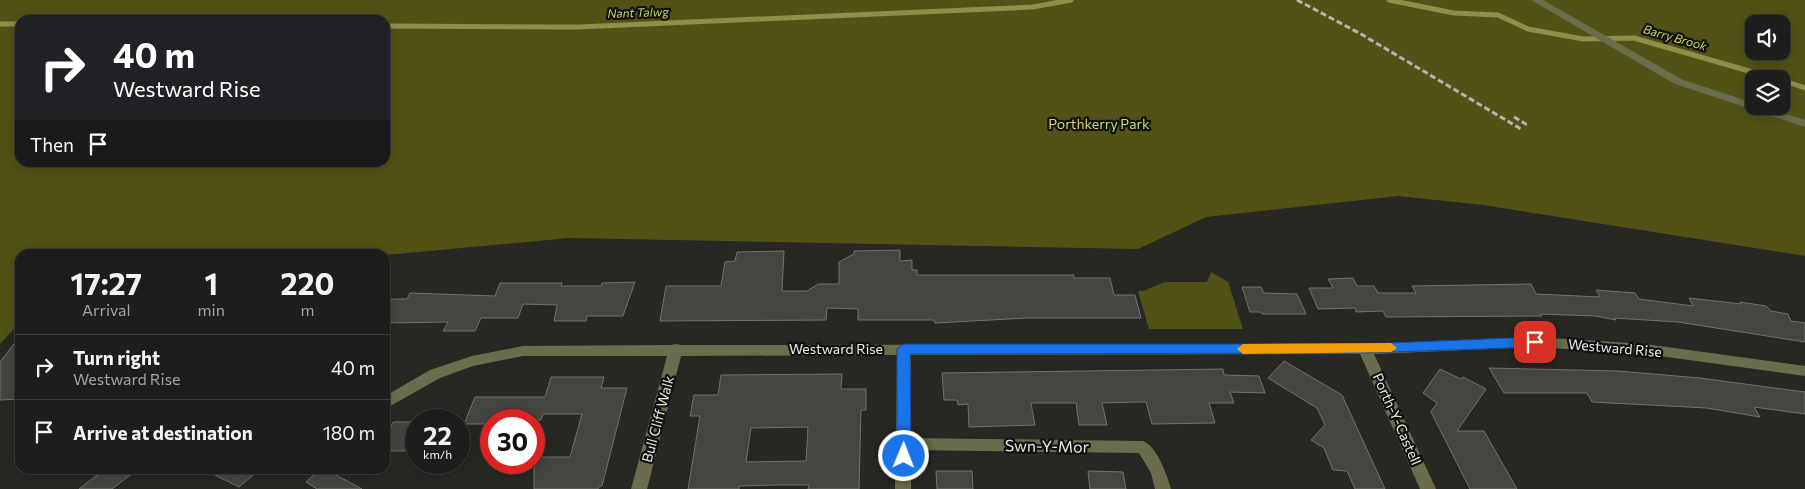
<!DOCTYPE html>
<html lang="en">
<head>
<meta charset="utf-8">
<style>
  body { margin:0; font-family:Commissioner,sans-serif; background:#2a2a28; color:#f1f3f6; height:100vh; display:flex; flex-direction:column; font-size:19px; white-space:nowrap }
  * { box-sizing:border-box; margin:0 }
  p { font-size:16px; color:#a0a2a3 }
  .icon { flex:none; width:28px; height:28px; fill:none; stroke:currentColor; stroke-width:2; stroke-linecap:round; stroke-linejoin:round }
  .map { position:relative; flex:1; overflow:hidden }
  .details { position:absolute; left:15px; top:249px; width:375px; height:225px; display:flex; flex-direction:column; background:#1d1d1b; border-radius:15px; box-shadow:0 2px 12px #0003,0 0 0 1px #3b3b3a }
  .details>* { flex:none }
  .hud { position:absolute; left:15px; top:15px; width:375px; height:152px; border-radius:15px; box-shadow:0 2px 12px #0003,0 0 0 1px #3b3b3a; background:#202124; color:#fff; overflow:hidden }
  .buttons { position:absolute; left:1745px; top:15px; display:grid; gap:10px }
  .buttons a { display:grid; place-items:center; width:45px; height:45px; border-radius:10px; background:#1d1d1b; box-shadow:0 2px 12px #0003,0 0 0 1px #3b3b3a; font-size:25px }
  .speed { position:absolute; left:405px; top:409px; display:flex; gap:10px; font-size:25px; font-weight:700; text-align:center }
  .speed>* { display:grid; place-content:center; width:65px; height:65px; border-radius:50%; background:#1d1d1b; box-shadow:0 2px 12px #0003,0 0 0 1px #3b3b3a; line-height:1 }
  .speed small { font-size:12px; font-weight:400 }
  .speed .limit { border:8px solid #d22; background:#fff; color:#111 }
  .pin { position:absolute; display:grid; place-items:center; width:42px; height:42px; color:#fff; margin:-21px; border-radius:10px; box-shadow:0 2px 8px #0006 }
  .me { position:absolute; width:55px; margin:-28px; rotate:1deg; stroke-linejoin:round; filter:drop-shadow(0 0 4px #0008) }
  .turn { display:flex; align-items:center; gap:18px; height:105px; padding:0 15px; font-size:22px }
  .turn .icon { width:65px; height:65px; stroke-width:2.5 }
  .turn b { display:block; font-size:35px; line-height:42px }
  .then { display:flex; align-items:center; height:48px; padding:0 15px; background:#0003; gap:10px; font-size:19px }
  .eta { display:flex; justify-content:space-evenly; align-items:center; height:85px; text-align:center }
  .eta b { font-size:30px; font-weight:700; line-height:35px }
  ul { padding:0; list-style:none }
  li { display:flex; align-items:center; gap:15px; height:65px; padding:0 15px; border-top:1px solid #3b3b3a }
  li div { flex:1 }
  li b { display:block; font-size:19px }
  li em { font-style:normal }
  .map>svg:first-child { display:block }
  .green { fill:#525216; fill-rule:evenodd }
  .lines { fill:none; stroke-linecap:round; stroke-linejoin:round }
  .stream { stroke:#8f8f4a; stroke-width:5 }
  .building { fill:#454542; stroke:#72736f; fill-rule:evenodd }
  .street { fill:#6b6c4b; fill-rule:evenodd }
  .rail { stroke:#b3b3b1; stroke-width:3; stroke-dasharray:6 3; stroke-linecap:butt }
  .route { fill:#1a73e8; stroke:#114b97 }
  .slow { fill:#f59e0b }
  .labels { text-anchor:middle; stroke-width:4.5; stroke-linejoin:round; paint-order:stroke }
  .far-water-label { font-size:12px; font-style:italic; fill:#d2d260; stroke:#10100f }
  .park-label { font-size:14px; fill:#d8d967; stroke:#10100f }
  .street-label { font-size:14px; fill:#e9e9e7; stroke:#10100f }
  .near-street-label { font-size:16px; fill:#e9e9e7; stroke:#10100f }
</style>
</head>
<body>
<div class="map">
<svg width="1805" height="489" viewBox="0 0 1805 489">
  <rect width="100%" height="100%" fill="#272724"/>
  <path class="green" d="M 0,0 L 1805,0 L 1805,256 L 1483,205 L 1398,196 L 1206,217 L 1138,249 L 569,238 L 385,255 L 20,254 L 20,322 L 0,344 ZM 20,20 L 385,20 L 385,162 L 20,162 ZM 1754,24 L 1781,24 L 1781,51 L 1754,51 ZM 1754,79 L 1781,79 L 1781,106 L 1754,106 Z
    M 1211,272 L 1228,282 L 1243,329 L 1149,329 L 1138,291 L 1143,291 L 1165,282 L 1207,282 Z"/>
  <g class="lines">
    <path class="stream" d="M 1389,0 L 1454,13 L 1498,15 L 1528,29 L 1583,39 L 1634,38 L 1777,79
      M 0,24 L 20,24
      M 385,26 L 578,27 L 1033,7 L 1071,0
      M 1781,80 L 1805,88"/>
  </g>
  <path class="building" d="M 900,250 L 900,261 L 912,260 L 912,270 L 917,270 L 917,275 L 1074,275 L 1074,278 L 1110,278 L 1114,295 L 1135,295 L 1141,318 L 1028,318 L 935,323 L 934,320 L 858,320 L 858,309 L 827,308 L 826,320 L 660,321 L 666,286 L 721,286 L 725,262 L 735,261 L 737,252 L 784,251 L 782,291 L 807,291 L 818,284 L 839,284 L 839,262 L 854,254 L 854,251 Z
    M 1353,278 L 1357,286 L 1374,286 L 1378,293 L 1416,293 L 1412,286 L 1531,284 L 1536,294 L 1600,297 L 1596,290 L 1635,293 L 1639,299 L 1693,306 L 1689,298 L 1741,304 L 1740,302 L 1766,306 L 1771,311 L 1788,314 L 1791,321 L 1805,323 L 1805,342 L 1678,322 L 1614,318 L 1616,320 L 1595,316 L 1540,314 L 1542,316 L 1386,317 L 1383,311 L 1356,312 L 1355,308 L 1318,309 L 1309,288 L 1333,288 L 1328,279 Z
    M 635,282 L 623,316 L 587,316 L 586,321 L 554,321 L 557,305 L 523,304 L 518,318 L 481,318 L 475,331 L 443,331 L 448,322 L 385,323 L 385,299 L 407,299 L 410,293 L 495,296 L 500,283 L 562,283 L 561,286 L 601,286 L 602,283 Z
    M 1242,287 L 1261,287 L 1264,293 L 1297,294 L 1306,314 L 1262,314 L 1261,312 L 1250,312 Z
    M 20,336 L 20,399 L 0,400 L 0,362 Z
    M 1284,361 L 1342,395 L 1385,489 L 1355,489 L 1347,471 L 1333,470 L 1324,448 L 1311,440 L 1325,425 L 1317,408 L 1268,378 Z
    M 1489,368 L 1618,371 L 1700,378 L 1797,391 L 1805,392 L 1805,414 L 1754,407 L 1760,417 L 1707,408 L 1592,402 L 1587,393 L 1504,393 Z
    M 1223,369 L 1224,375 L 1259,376 L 1265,393 L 1230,392 L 1234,403 L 1209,403 L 1215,423 L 1152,424 L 1146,402 L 1136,402 L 1102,403 L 1107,425 L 1079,425 L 1076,403 L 1031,403 L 1035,425 L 969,427 L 968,404 L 958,405 L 957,400 L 944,400 L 942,373 Z
    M 1440,369 L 1461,379 L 1463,377 L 1486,389 L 1457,431 L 1484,431 L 1517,489 L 1470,489 L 1431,412 L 1437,403 L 1423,393 Z
    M 842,374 L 841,389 L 866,389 L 866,410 L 861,410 L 859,489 L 808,489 L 809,485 L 776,485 L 739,486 L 739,489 L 688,489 L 700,416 L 690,416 L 694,395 L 718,395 L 721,375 ZM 808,427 L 806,461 L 746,462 L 751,428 Z
    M 551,377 L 604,377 L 601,388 L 627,388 L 602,486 L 599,486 L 598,489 L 534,489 L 534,457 L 570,457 L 582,414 L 543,414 L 541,420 L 491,420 L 491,424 L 464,424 L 475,397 L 545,397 Z
    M 393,422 L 416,422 L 416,451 L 385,451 L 385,439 Z
    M 105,469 L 138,469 L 112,489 L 79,489 Z
    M 203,469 L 260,469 L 239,487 Z
    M 320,469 L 325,469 L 362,489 L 317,489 L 306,482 Z
    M 936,471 L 972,471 L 973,489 L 937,489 Z
    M 1088,471 L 1123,472 L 1126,489 L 1090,489 Z"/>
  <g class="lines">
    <path class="street" d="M 1531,0 L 1543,0 L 1683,80 L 1754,103 L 1754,106 L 1762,106 L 1805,120 L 1805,127 L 1675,84 Z
      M 1535,337 L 1645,344 L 1805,366 L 1805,376 L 1645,354 L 1535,347 L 1374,354 L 1436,489 L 1420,489 L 1360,354 L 911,355 L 911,438 L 1143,441 C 1157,446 1167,475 1171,489 L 1155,489 L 1151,473 L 1139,453 L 911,450 L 911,489 L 895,489 L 897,355 L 681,356 L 647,489 L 631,489 L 667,356 L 523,356 L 473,366 L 440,378 L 385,409 L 385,396 L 430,370 L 472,356 L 523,346 L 671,345 L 676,344 L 681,345 L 1365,344 Z"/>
    <path class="rail" d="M 1297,0 L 1361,34 L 1521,129
      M 1514,117 L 1529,126"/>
  </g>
  <path class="route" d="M 1535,337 L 1541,342 L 1535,347 L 1365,353 L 910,354 L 911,456 L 909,460 L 899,460 L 897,456 L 897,349 L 904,344 L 1365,344 Z"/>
  <path class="slow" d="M 1391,343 L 1397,348 L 1391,352 L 1243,354 L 1237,349 L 1243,344 Z"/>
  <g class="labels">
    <g class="far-water-label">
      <text transform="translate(638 13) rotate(-2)" y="4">Nant Talwg</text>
      <text transform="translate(1675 38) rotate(16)" y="4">Barry Brook</text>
    </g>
    <g class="park-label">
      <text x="1099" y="129">Porthkerry Park</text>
    </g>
    <g class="street-label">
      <text transform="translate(1615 348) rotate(5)" y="5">Westward Rise</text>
      <text x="836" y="354">Westward Rise</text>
      <text transform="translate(658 419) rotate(-75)" y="5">Bull Cliff Walk</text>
      <text transform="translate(1397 419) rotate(66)" y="5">Porth-Y-Castell</text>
    </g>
    <g class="near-street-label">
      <text transform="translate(1047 446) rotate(1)" y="6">Swn-Y-Mor</text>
    </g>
  </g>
</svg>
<div class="buttons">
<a><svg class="icon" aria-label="sound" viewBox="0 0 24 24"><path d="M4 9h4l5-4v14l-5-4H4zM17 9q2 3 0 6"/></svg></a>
<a><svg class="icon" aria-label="layers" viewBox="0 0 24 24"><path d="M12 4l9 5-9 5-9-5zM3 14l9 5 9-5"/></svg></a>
</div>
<div class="speed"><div>22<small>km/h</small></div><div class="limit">30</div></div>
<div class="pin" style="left:1535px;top:342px;background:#d93025"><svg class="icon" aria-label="arrive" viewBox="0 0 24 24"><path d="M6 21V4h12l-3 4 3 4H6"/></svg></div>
<svg class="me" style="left:904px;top:456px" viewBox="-20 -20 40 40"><circle r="17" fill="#1a73e8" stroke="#fff" stroke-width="3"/><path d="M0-11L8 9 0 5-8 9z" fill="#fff"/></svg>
<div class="hud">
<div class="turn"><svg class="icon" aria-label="right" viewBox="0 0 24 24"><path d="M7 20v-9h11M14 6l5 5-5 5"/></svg><div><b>40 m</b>Westward Rise</div></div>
<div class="then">Then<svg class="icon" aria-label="arrive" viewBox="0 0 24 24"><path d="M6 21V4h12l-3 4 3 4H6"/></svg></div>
</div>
<section class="details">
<div class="eta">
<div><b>17:27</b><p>Arrival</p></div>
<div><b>1</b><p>min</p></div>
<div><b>220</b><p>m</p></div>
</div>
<ul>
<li><svg class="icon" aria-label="right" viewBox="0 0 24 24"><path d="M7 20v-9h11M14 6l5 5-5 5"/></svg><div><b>Turn right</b><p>Westward Rise</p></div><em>40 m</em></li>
<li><svg class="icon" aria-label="arrive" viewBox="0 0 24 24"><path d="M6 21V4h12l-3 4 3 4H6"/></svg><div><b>Arrive at destination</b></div><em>180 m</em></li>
</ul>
</section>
</div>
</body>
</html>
